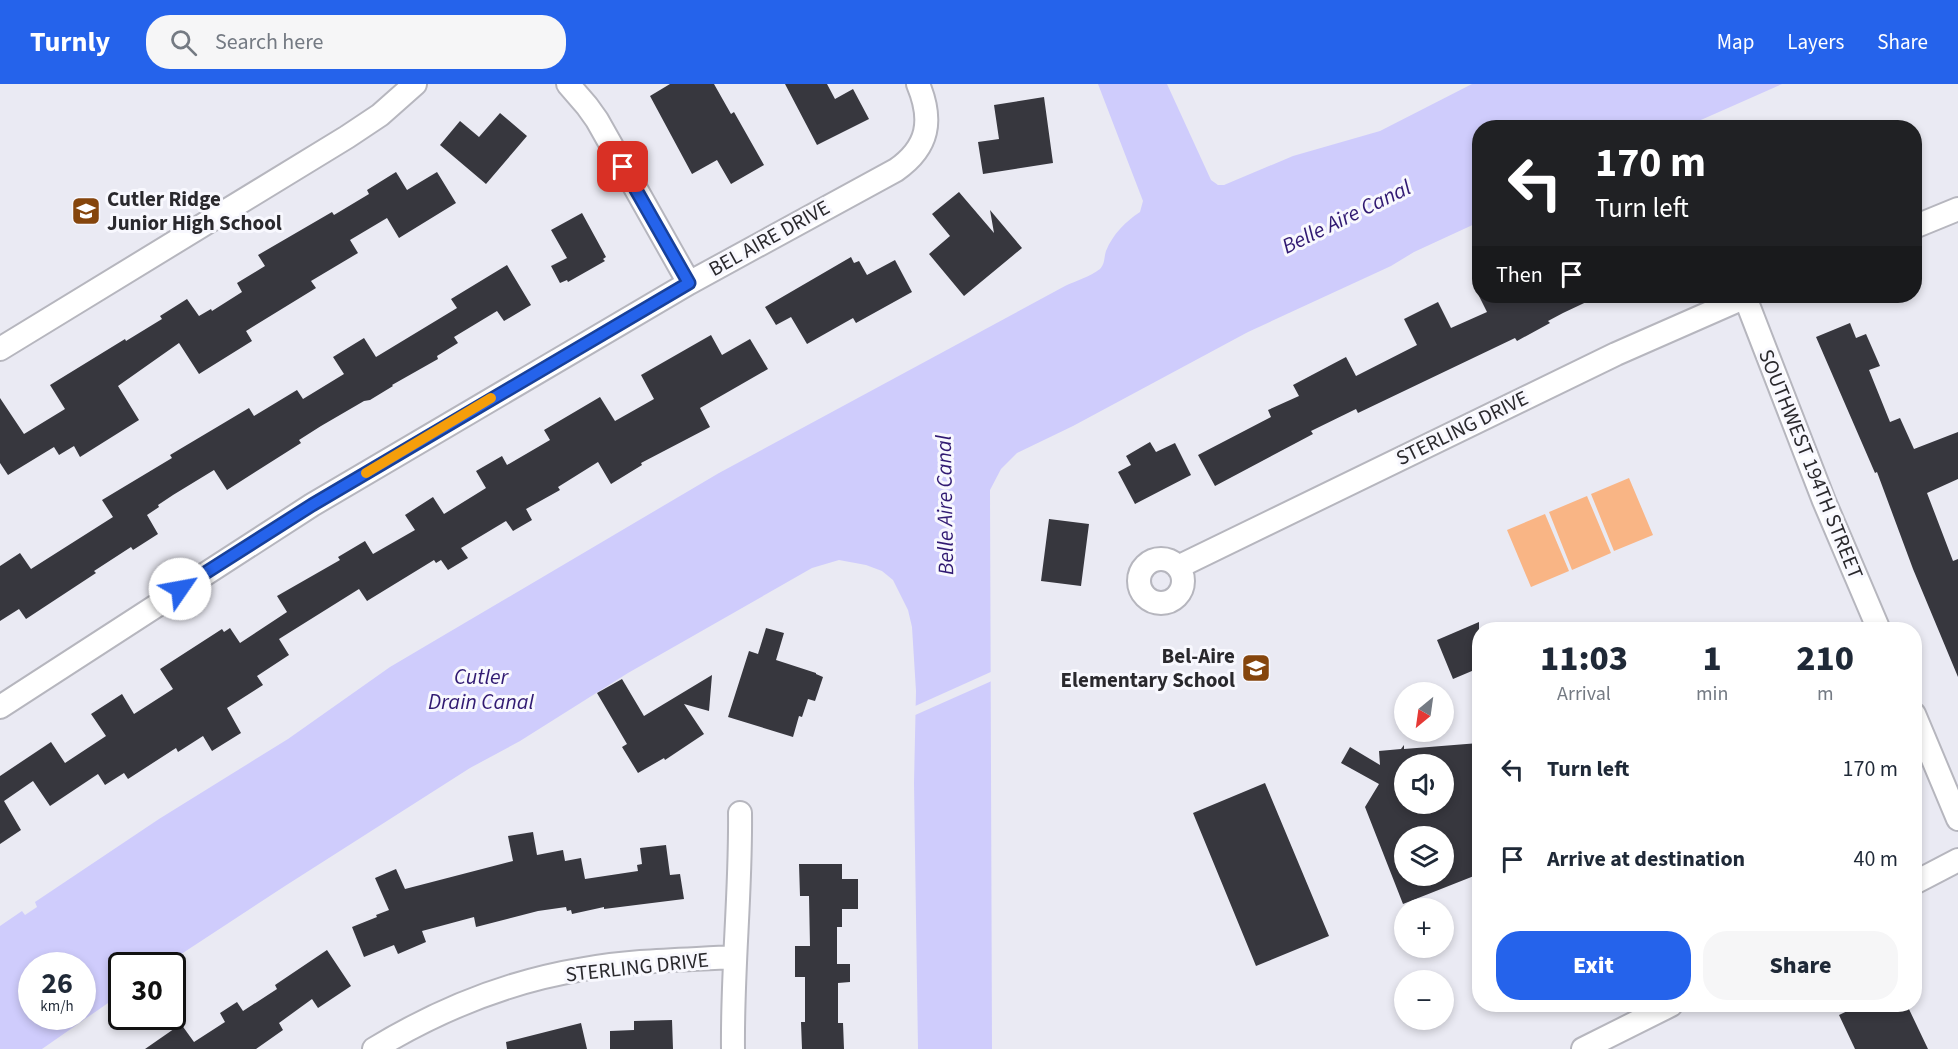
<!DOCTYPE html>
<html lang="en">
<head>
<meta charset="utf-8">
<style>
  body { margin:0; font-family:"Source Sans 3",sans-serif; background:#f6f6f7; color:#1f2937; height:100vh; display:flex; flex-direction:column; font-size:22px; white-space:nowrap }
  * { box-sizing:border-box; margin:0 }
  p { font-size:20px; color:#747a83 }
  .icon { flex:none; width:33px; height:33px; fill:none; stroke:currentColor; stroke-width:2; stroke-linecap:round; stroke-linejoin:round }
  .map { position:relative; flex:1; overflow:hidden }
  .details { position:absolute; left:1472px; top:538px; width:450px; height:390px; display:flex; flex-direction:column; background:#fff; border-radius:24px; box-shadow:0 3px 9px #0003 }
  .details>* { flex:none }
  .hud { position:absolute; left:1472px; top:36px; width:450px; height:183px; border-radius:24px; box-shadow:0 3px 9px #0003; background:#202124; color:#fff; overflow:hidden }
  .needle { width:39px; rotate:209deg }
  .buttons { position:absolute; left:1394px; top:598px; display:grid; gap:12px }
  .buttons a { display:grid; place-items:center; width:60px; height:60px; border-radius:50%; background:#fff; box-shadow:0 3px 9px #0003; font-size:30px }
  .speed { position:absolute; left:18px; top:868px; display:flex; gap:12px; font-size:30px; font-weight:700; text-align:center }
  .speed>* { display:grid; place-content:center; width:78px; height:78px; border-radius:50%; background:#fff; box-shadow:0 3px 9px #0003; line-height:1 }
  .speed small { font-size:15px; font-weight:400 }
  .speed .limit { border:3px solid #111; border-radius:9px; background:#fff; color:#111 }
  .pin { position:absolute; display:grid; place-items:center; width:51px; height:51px; color:#fff; margin:-26px; border-radius:12px; box-shadow:0 3px 9px #0006 }
  .me { position:absolute; width:66px; margin:-33px; rotate:57deg; stroke-linejoin:round; filter:drop-shadow(0 0 4px #0008) }
  .turn { display:flex; align-items:center; gap:21px; height:126px; padding:0 24px; font-size:27px }
  .turn .icon { width:78px; height:78px; stroke-width:2.5 }
  .turn b { display:block; font-size:42px; line-height:51px }
  .then { display:flex; align-items:center; height:57px; padding:0 24px; background:#0003; gap:12px; font-size:22px }
  .eta { display:flex; justify-content:space-evenly; align-items:center; height:102px; text-align:center }
  .eta b { font-size:36px; font-weight:800; line-height:42px }
  .action { display:flex; gap:12px; margin-top:auto; padding:12px 24px }
  .action a { flex:1; height:69px; border-radius:24px; background:#2563eb; color:#fff; font-size:24px; font-weight:800; line-height:69px; text-align:center }
  .action a+a { background:#f6f6f7; color:#1f2937 }
  ul { padding:0; list-style:none }
  li { display:flex; align-items:center; gap:18px; height:90px; padding:0 24px }
  li div { flex:1 }
  li b { display:block; font-size:22px }
  li em { font-style:normal }
  header { display:flex; align-items:center; gap:36px; box-sizing:border-box; height:84px; padding:0 30px; background:#2563eb; color:#fff }
  header strong { font-size:28px }
  nav { display:flex; gap:33px; margin-inline-start:auto; font-size:21px }
  .search { width:420px; height:54px; background:#f6f6f7; display:flex; align-items:center; gap:15px; box-sizing:border-box; padding:0 21px; border-radius:24px; color:#747a83; font-size:22px }
  .map>svg:first-child { display:block }
  .green { fill:#f9b585 }
  .water { fill:#cfccfc; fill-rule:evenodd }
  .pier { fill:#eaeaf3 }
  .building { fill:#37373e; fill-rule:evenodd }
  .lines { fill:none; stroke-linecap:round; stroke-linejoin:round }
  .minor-casing { stroke:#b6b6be; stroke-width:26 }
  .minor { stroke:#fff; stroke-width:22 }
  .route-casing { stroke:#184099; stroke-width:15 }
  .route { stroke:#2563eb; stroke-width:10 }
  .slow { stroke:#f59e0b; stroke-width:10 }
  .labels { text-anchor:middle; stroke-width:6; stroke-linejoin:round; paint-order:stroke }
  .poi-label { font-size:21px; font-weight:bold; fill:#2a292d; stroke:#f8f8fe; text-anchor:start }
  .street-label { font-size:21px; fill:#2a292d; stroke:#f8f8fe }
  .water-label { font-size:22px; font-style:italic; fill:#311a72; stroke:#f8f8fe }
</style>
</head>
<body>
<header>
<strong>Turnly</strong>
<div class="search"><svg class="icon" aria-label="search" viewBox="0 0 24 24"><circle cx="10" cy="10" r="6"/><path d="M15 15l6 6"/></svg>Search here</div>
<nav><a>Map</a><a>Layers</a><a>Share</a></nav>
</header>
<div class="map">
<svg width="1958" height="965" viewBox="0 0 1958 965">
  <rect width="100%" height="100%" fill="#eaeaf3"/>
  <path class="green" d="M 1629,394 L 1653,451 L 1614,467 L 1591,410 Z
    M 1587,412 L 1611,469 L 1572,486 L 1549,428 Z
    M 1545,430 L 1569,487 L 1531,503 L 1507,446 Z"/>
  <path class="water" d="M 1098,0 L 1167,0 L 1211,96 L 1218,101 L 1224,101 L 1293,72 L 1380,47 L 1472,0 L 1782,0 L 1685,43 L 1479,44 L 1479,138 L 1414,168 L 1391,182 L 1248,248 L 1073,342 L 1017,369 L 1001,385 L 990,406 L 992,965 L 918,965 L 914,699 L 916,607 L 912,543 L 908,526 L 893,496 L 882,487 L 866,481 L 839,476 L 812,484 L 628,589 L 520,657 L 470,684 L 285,802 L 163,882 L 122,882 L 121,910 L 42,965 L 0,965 L 0,842 L 22,827 L 25,831 L 37,823 L 35,818 L 159,735 L 288,655 L 390,583 L 451,547 L 719,389 L 1065,202 C 1076,197 1091,192 1100,185 C 1105,180 1104,173 1106,167 C 1113,150 1125,138 1140,128 L 1143,117 ZM 32,882 L 82,882 L 82,933 L 32,933 Z"/>
  <path class="pier" d="M 993,587 L 994,596 L 913,632 L 913,623 Z"/>
  <path class="building" d="M 670,0 L 714,0 L 731,30 L 734,28 L 764,81 L 731,100 L 717,76 L 692,90 L 650,12 Z
    M 785,0 L 827,0 L 835,15 L 853,5 L 869,35 L 817,61 Z
    M 1044,13 L 1053,79 L 983,90 L 978,58 L 999,55 L 994,21 Z
    M 500,29 L 527,52 L 486,100 L 440,61 L 460,37 L 479,53 Z
    M 396,88 L 407,106 L 437,88 L 456,119 L 399,154 L 387,134 L 350,156 L 358,169 L 311,197 L 316,204 L 246,247 L 252,257 L 199,290 L 179,259 L 118,302 L 139,336 L 80,373 L 74,362 L 59,371 L 54,363 L 8,391 L 0,379 L 0,314 L 24,350 L 65,325 L 50,301 L 125,255 L 126,257 L 162,235 L 160,232 L 187,215 L 199,232 L 211,225 L 212,227 L 242,208 L 237,199 L 265,182 L 258,171 L 332,128 L 334,131 L 369,110 L 367,106 Z
    M 959,108 L 994,149 L 990,126 L 1022,164 L 964,212 L 929,170 L 950,152 L 932,130 Z
    M 582,129 L 606,173 L 603,175 L 605,177 L 568,198 L 567,196 L 560,199 L 551,182 L 567,174 L 551,146 Z
    M 851,173 L 854,179 L 859,177 L 867,191 L 895,176 L 912,208 L 856,239 L 853,234 L 807,260 L 791,233 L 776,241 L 765,223 Z
    M 507,181 L 531,221 L 504,237 L 497,227 L 454,253 L 458,259 L 437,272 L 438,275 L 392,301 L 393,302 L 370,316 L 364,317 L 321,342 L 299,356 L 301,359 L 227,406 L 214,386 L 173,411 L 158,421 L 159,423 L 147,431 L 158,450 L 133,466 L 131,463 L 94,487 L 96,489 L 26,535 L 19,525 L 0,537 L 0,482 L 20,469 L 31,485 L 113,433 L 102,416 L 172,374 L 170,371 L 249,324 L 254,332 L 297,306 L 303,315 L 344,290 L 333,273 L 364,254 L 376,273 L 457,224 L 451,215 Z
    M 1479,212 L 1599,212 L 1563,229 L 1548,237 L 1550,239 L 1517,257 L 1515,254 L 1358,329 L 1356,325 L 1311,347 L 1313,350 L 1215,402 L 1198,371 L 1271,333 L 1268,326 L 1299,312 L 1293,301 L 1346,273 L 1356,292 L 1417,261 L 1404,235 L 1438,218 L 1451,244 L 1487,228 Z
    M 1850,239 L 1856,254 L 1866,250 L 1880,282 L 1869,286 L 1890,338 L 1900,334 L 1914,365 L 1958,348 L 1958,395 L 1927,409 L 1953,477 L 1958,475 L 1958,593 L 1913,485 L 1877,388 L 1875,389 L 1816,253 Z
    M 711,251 L 722,271 L 750,255 L 768,285 L 700,324 L 710,343 L 641,379 L 642,381 L 611,400 L 598,378 L 558,403 L 560,406 L 526,425 L 532,436 L 513,447 L 506,437 L 461,464 L 468,474 L 448,486 L 441,476 L 436,479 L 434,476 L 367,517 L 359,505 L 279,555 L 289,571 L 257,592 L 263,601 L 227,624 L 241,649 L 212,667 L 203,652 L 178,668 L 176,664 L 128,695 L 124,689 L 105,701 L 98,690 L 50,722 L 33,697 L 4,717 L 21,746 L 0,760 L 0,692 L 51,658 L 65,679 L 106,652 L 91,630 L 122,610 L 134,630 L 173,605 L 160,585 L 222,545 L 224,548 L 230,544 L 240,559 L 287,528 L 277,512 L 340,476 L 338,473 L 365,457 L 373,470 L 415,446 L 405,431 L 433,413 L 444,430 L 486,404 L 476,387 L 502,372 L 507,381 L 550,356 L 544,346 L 600,313 L 615,337 L 654,315 L 641,291 Z
    M 1150,358 L 1156,368 L 1175,359 L 1191,391 L 1135,420 L 1118,388 L 1131,381 L 1126,372 Z
    M 1049,435 L 1089,440 L 1081,502 L 1041,497 Z
    M 1479,538 L 1479,584 L 1453,595 L 1437,556 Z
    M 766,544 L 784,549 L 776,576 L 816,589 L 816,590 L 823,593 L 815,617 L 808,615 L 802,633 L 799,632 L 793,653 L 728,633 L 749,567 L 758,570 Z
    M 712,591 L 709,627 L 684,620 L 704,650 L 665,676 L 664,674 L 638,689 L 622,663 L 627,660 L 597,609 L 622,595 L 644,632 Z
    M 1479,659 L 1479,790 L 1403,820 L 1365,723 L 1379,700 L 1341,679 L 1350,663 L 1380,681 L 1379,667 L 1401,665 L 1404,661 L 1404,665 ZM 1404,681 L 1443,681 L 1443,720 L 1404,720 ZM 1404,753 L 1443,753 L 1443,792 L 1404,792 Z
    M 1265,699 L 1329,852 L 1256,882 L 1193,729 Z
    M 533,748 L 537,771 L 563,766 L 565,777 L 581,774 L 585,795 L 638,787 L 637,781 L 642,780 L 640,764 L 666,761 L 670,791 L 680,790 L 684,815 L 604,825 L 604,823 L 572,830 L 571,826 L 567,827 L 566,823 L 538,827 L 476,843 L 474,833 L 422,847 L 426,858 L 398,870 L 394,861 L 364,873 L 352,843 L 377,833 L 376,831 L 389,826 L 375,794 L 396,785 L 405,805 L 513,777 L 508,752 Z
    M 799,780 L 842,780 L 842,795 L 858,795 L 858,825 L 842,825 L 842,843 L 837,843 L 837,880 L 850,880 L 850,898 L 838,899 L 838,939 L 843,939 L 844,965 L 802,965 L 801,938 L 805,938 L 805,893 L 795,893 L 795,862 L 810,862 L 809,812 L 800,812 Z
    M 327,866 L 351,902 L 318,924 L 312,915 L 279,939 L 283,946 L 256,965 L 145,965 L 181,940 L 194,958 L 225,938 L 220,929 L 237,918 L 243,927 L 277,905 L 275,901 Z
    M 1860,921 L 1907,921 L 1928,965 L 1855,965 L 1839,931 Z
    M 672,936 L 673,965 L 610,965 L 610,947 L 634,946 L 634,937 Z
    M 581,939 L 587,965 L 507,965 L 506,958 Z"/>
  <g class="lines">
    <g class="minor-casing">
      <path id="minor" d="M 568,0 L 587,22 L 597,36 L 689,199
        M 1914,143 L 1958,125
        M 1745,213 L 1824,417 L 1879,546
        M 0,265 L 347,53 L 380,31 L 415,0
        M1139 497a22 22 0 1 1 44 0a22 22 0 1 1-44 0Z
        M 1178,483 L 1616,270 L 1748,212
        M 0,623 L 312,421 L 689,199 L 896,86 C 929,63 933,36 918,0
        M 1914,630 L 1958,735
        M 1914,799 L 1958,776
        M 374,965 C 438,926 510,897 584,885 C 634,876 685,876 735,873
        M 733,965 C 732,886 741,808 740,729
        M 1583,965 L 1671,921"/>
    </g>
    <use href="#minor" class="minor"/>
  </g>
  <g class="lines">
    <g class="route-casing">
      <path id="route" d="M 180,505 L 312,421 L 689,199 L 623,83"/>
    </g>
    <use href="#route" class="route"/>
    <path class="slow" d="M 366,389 L 491,314"/>
  </g>
  <defs>
    <g id="school-square" transform="scale(1.5)"><rect x="-9" y="-9" width="18" height="18" rx="4" fill="#85450c" stroke="#f8f8fe"/><path d="M0-5L7-2L0 1L-7-2ZM-4 1L0 2.5L4 1V4Q0 6-4 4Z" fill="#fff"/></g>
  </defs>
  <g fill-rule="evenodd">
    <use href="#school-square" x="86" y="127"/>
    <use href="#school-square" x="1256" y="584"/>
  </g>
  <g class="labels">
    <g class="poi-label">
      <text x="107" y="122">Cutler Ridge<tspan x="107" dy="24">Junior High School</tspan></text>
      <text x="1235" y="579" text-anchor="end">Bel-Aire<tspan x="1235" dy="24">Elementary School</tspan></text>
    </g>
    <g class="street-label">
      <text transform="translate(769 154) rotate(-29)" y="7">BEL AIRE DRIVE</text>
      <text transform="translate(1462 344) rotate(-26)" y="7">STERLING DRIVE</text>
      <text transform="translate(1811 380) rotate(68)" y="7">SOUTHWEST 194TH STREET</text>
      <text transform="translate(637 883) rotate(-6)" y="7">STERLING DRIVE</text>
    </g>
    <g class="water-label">
      <text transform="translate(1346 132) rotate(-26)" y="8">Belle Aire Canal</text>
      <text transform="translate(944 421) rotate(-91)" y="8">Belle Aire Canal</text>
      <text x="481" y="600">Cutler<tspan x="481" dy="25">Drain Canal</tspan></text>
    </g>
  </g>
</svg>
<div class="buttons">
<a><svg class="needle" viewBox="-14 -14 28 28"><path d="M0-13l5 13h-10z" fill="#e53935"/><path d="M0 13l5-13h-10z" fill="#747a83"/></svg></a>
<a><svg class="icon" aria-label="sound" viewBox="0 0 24 24"><path d="M4 9h4l5-4v14l-5-4H4zM17 9q2 3 0 6"/></svg></a>
<a><svg class="icon" aria-label="layers" viewBox="0 0 24 24"><path d="M12 4l9 5-9 5-9-5zM3 14l9 5 9-5"/></svg></a>
<a>+</a>
<a>−</a>
</div>
<div class="speed"><div>26<small>km/h</small></div><div class="limit">30</div></div>
<div class="pin" style="left:623px;top:83px;background:#d93025"><svg class="icon" aria-label="arrive" viewBox="0 0 24 24"><path d="M6 21V4h12l-3 4 3 4H6"/></svg></div>
<svg class="me" style="left:180px;top:505px" viewBox="-20 -20 40 40"><circle r="19" fill="#fff"/><path d="M0-13L10 11 0 6-10 11z" fill="#2563eb"/></svg>
<div class="hud">
<div class="turn"><svg class="icon" aria-label="left" viewBox="0 0 24 24"><path d="M17 20v-9H6M10 6l-5 5 5 5"/></svg><div><b>170 m</b>Turn left</div></div>
<div class="then">Then<svg class="icon" aria-label="arrive" viewBox="0 0 24 24"><path d="M6 21V4h12l-3 4 3 4H6"/></svg></div>
</div>
<section class="details">
<div class="eta">
<div><b>11:03</b><p>Arrival</p></div>
<div><b>1</b><p>min</p></div>
<div><b>210</b><p>m</p></div>
</div>
<ul>
<li><svg class="icon" aria-label="left" viewBox="0 0 24 24"><path d="M17 20v-9H6M10 6l-5 5 5 5"/></svg><div><b>Turn left</b></div><em>170 m</em></li>
<li><svg class="icon" aria-label="arrive" viewBox="0 0 24 24"><path d="M6 21V4h12l-3 4 3 4H6"/></svg><div><b>Arrive at destination</b></div><em>40 m</em></li>
</ul>
<div class="action"><a>Exit</a><a>Share</a></div>
</section>
</div>
</body>
</html>
